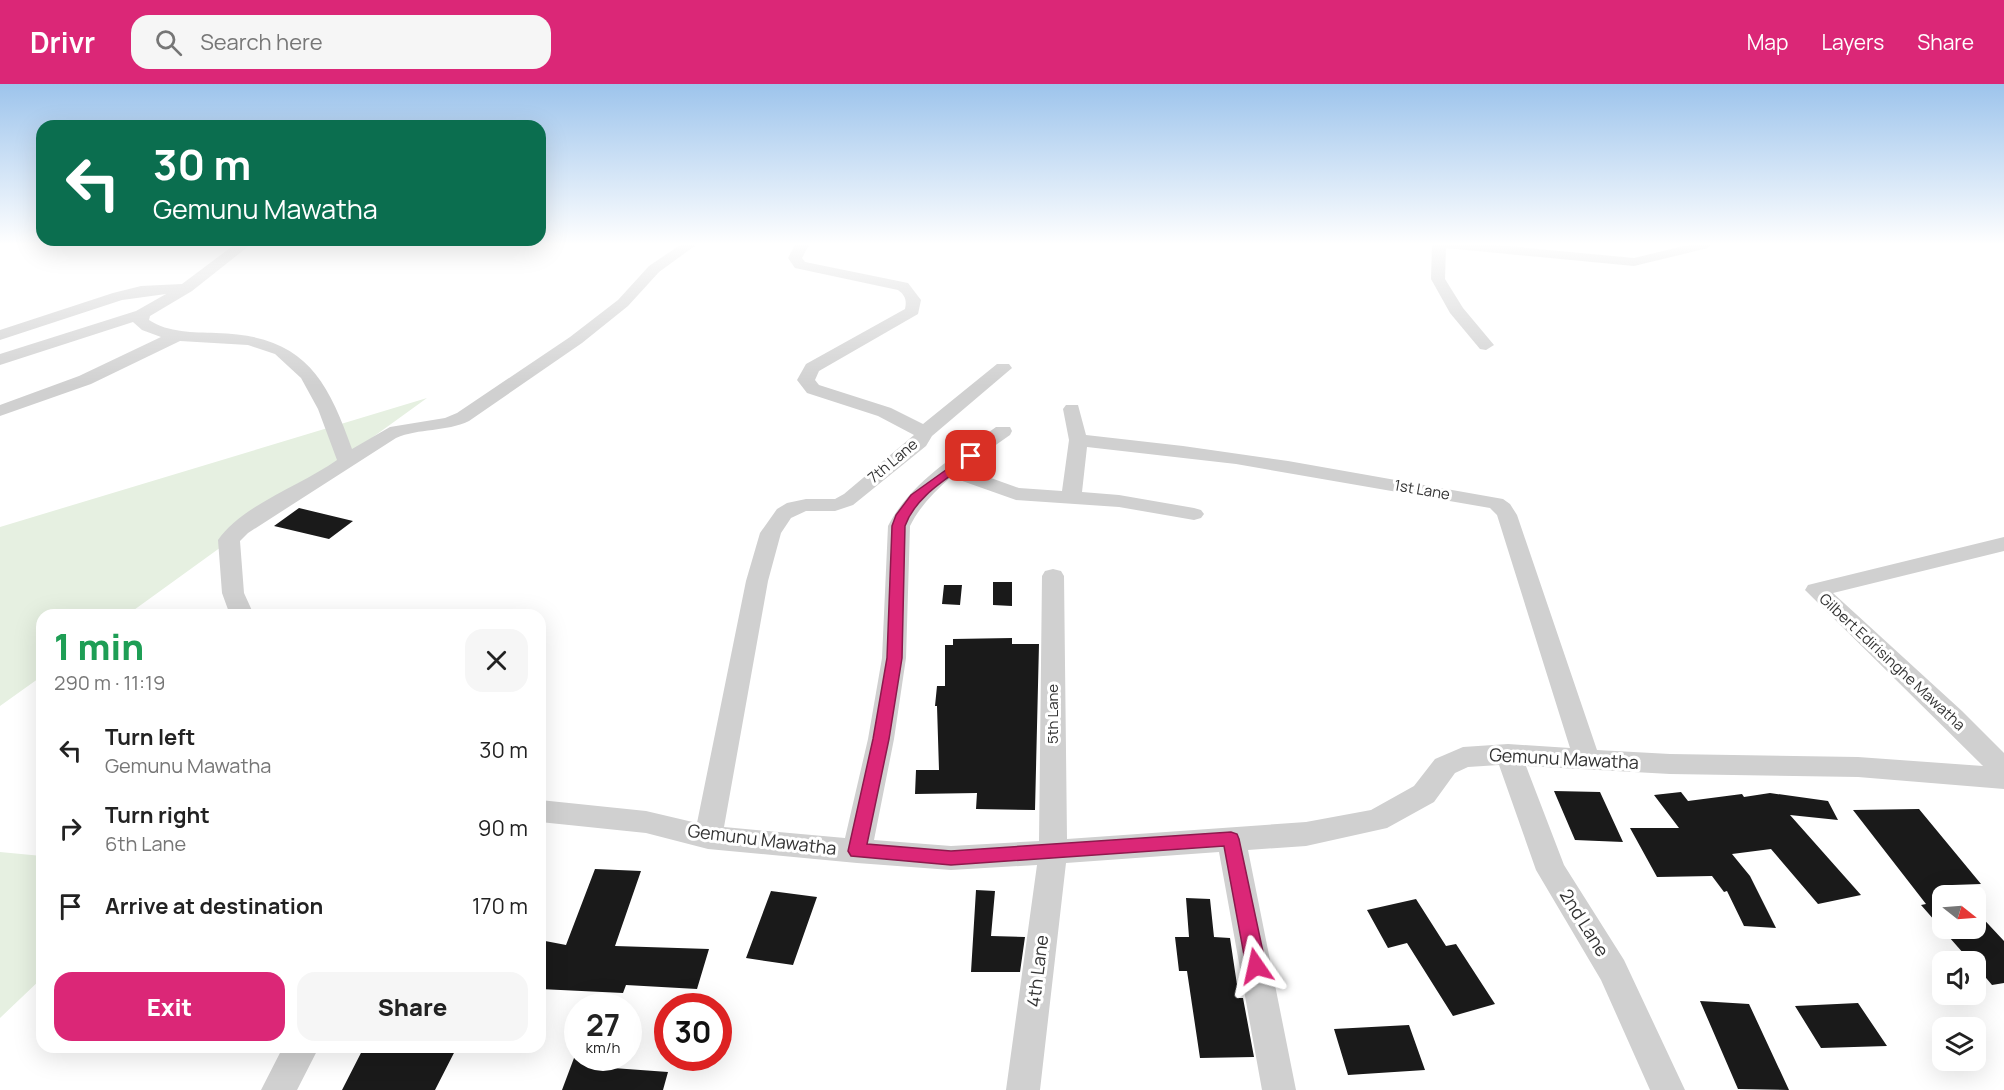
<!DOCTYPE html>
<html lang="en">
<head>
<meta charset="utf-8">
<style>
  body { margin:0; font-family:Manrope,sans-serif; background:#f6f6f6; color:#222; height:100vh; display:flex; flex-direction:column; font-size:22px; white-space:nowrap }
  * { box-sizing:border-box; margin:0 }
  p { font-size:20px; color:#767676 }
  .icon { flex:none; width:33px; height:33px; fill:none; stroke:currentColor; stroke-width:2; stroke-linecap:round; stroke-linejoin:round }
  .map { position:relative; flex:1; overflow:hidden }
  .side { position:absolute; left:36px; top:525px; width:510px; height:444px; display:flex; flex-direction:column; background:#fff; border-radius:18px; box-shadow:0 6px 24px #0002 }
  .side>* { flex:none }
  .guide { position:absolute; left:36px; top:36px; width:510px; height:126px; border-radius:18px; box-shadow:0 6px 24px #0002; background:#0b6e4f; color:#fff; overflow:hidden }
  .needle { width:39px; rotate:107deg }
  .controls { position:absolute; left:1932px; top:801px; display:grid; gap:12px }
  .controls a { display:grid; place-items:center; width:54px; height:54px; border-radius:12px; background:#fff; box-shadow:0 6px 24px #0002; font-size:30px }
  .speed { position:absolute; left:564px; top:909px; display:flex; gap:12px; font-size:30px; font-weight:700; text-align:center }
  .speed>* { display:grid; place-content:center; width:78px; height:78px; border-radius:50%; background:#fff; box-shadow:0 6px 24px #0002; line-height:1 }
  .speed small { font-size:15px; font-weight:400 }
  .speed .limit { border:9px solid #d22; background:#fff; color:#111 }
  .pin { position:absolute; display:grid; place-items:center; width:51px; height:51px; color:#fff; margin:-26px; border-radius:12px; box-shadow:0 3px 9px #0006 }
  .me { position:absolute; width:66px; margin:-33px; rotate:349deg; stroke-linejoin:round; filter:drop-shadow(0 0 4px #0008) }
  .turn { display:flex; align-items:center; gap:21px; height:126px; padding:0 18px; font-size:27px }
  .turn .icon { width:78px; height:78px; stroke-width:2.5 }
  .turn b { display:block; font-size:42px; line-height:51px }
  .round { display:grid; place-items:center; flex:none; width:63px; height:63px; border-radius:18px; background:#f6f6f6 }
  .head { display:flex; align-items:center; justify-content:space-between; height:102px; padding:0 18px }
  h1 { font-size:36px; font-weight:800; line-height:45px; color:#1e9e55 }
  .cta { display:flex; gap:12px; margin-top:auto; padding:12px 18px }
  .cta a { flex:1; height:69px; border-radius:18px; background:#db2777; color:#fff; font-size:24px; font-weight:800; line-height:69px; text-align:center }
  .cta a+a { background:#f6f6f6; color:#222 }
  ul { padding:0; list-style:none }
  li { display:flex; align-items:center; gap:18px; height:78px; padding:0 18px }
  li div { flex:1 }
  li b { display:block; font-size:22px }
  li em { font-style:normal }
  header { display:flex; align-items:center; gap:36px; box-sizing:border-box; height:84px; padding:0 30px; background:#db2777; color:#fff }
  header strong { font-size:28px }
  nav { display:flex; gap:33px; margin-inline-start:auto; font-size:21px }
  .search { width:420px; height:54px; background:#f6f6f6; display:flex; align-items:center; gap:15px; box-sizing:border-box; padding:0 21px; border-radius:18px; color:#767676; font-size:22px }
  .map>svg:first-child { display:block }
  .green { fill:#e6f0e1 }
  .building { fill:#1a1a1a }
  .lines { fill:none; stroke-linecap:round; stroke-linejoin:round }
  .street { fill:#d0d0d0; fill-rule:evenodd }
  .route { fill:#db2777; stroke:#8e194d; stroke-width:1.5 }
  .labels { text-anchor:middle; stroke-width:6; stroke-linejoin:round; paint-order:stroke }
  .street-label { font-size:15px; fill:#333; stroke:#fff }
  .near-street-label { font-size:18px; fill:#333; stroke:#fff }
</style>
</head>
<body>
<header>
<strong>Drivr</strong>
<div class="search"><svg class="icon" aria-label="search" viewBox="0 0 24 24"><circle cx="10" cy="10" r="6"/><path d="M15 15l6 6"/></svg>Search here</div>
<nav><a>Map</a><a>Layers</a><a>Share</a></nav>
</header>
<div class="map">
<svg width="2004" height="1006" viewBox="0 0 2004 1006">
  <rect width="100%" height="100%" fill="#fff"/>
  <path class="green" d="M 427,314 L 127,531 L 42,531 L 42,592 L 0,622 L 0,443 Z
    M 0,768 L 42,772 L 42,894 L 0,934 Z"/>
  <path class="building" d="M 299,424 L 353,437 L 329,455 L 274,442 Z
    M 993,498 L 1012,498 L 1012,522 L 993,521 Z
    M 944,501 L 962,501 L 960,521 L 942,520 Z
    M 1012,554 L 1012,560 L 1039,560 L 1035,726 L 976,725 L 977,709 L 915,710 L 916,686 L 939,686 L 937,622 L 935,622 L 937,602 L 945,602 L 945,561 L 953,561 L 953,555 Z
    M 1554,707 L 1600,708 L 1623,758 L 1575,756 Z
    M 1681,708 L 1688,717 L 1742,710 L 1744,713 L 1770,709 L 1828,717 L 1838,736 L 1790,731 L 1861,811 L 1818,820 L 1771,765 L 1732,770 L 1750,792 L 1776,844 L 1744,842 L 1727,807 L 1724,808 L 1712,792 L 1657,793 L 1630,744 L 1679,744 L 1654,711 Z
    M 1919,725 L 1981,800 L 1952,801 L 1961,812 L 1942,812 L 1942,844 L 1976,844 L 1976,827 L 2004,857 L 2004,899 L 1992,901 L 1976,882 L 1976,878 L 1971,878 L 1921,821 L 1926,820 L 1853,726 Z
    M 595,785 L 641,787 L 615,862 L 709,865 L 697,905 L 626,901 L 623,909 L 540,905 L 540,856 L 566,861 Z
    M 976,806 L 995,807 L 991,852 L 1025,853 L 1020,888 L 971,888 Z
    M 771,807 L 817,813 L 793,881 L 746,874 Z
    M 1186,814 L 1210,815 L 1214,853 L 1230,854 L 1239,914 L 1243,914 L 1254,973 L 1200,974 L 1187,887 L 1179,887 L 1175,853 L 1189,853 Z
    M 1416,815 L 1446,862 L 1456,860 L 1495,920 L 1453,932 L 1407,859 L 1388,864 L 1367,826 Z
    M 1700,917 L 1749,920 L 1789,1006 L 1738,1005 Z
    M 1858,919 L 1887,962 L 1821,964 L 1795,922 Z
    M 1409,941 L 1425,986 L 1348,991 L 1334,945 Z
    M 364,963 L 457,963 L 435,1006 L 342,1006 Z
    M 574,974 L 617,974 L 613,984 L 668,988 L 663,1006 L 562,1006 Z"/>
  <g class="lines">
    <path class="street" d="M 234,161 L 250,161 L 192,207 L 150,232 L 149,236 C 169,249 193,248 216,249 C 301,251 326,290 352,365 L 390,343 L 445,334 L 457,329 L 570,253 L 618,216 L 649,182 L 680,161 L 696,161 L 659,188 L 628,222 L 582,259 L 469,337 C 446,348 419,344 396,354 L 248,449 L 240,457 L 244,509 L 254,531 L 230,531 L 222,509 L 218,456 C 242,421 302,401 337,376 L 318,325 L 301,294 L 275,270 L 248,261 L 180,257 L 91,300 L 0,332 L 0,321 L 79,292 L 161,253 L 142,246 L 133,238 L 0,281 L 0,270 L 136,227 L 166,210 L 122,216 L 0,256 L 0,246 L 113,209 L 141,202 L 182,200 Z
      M 795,161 L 809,161 L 802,174 L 805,178 L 908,199 L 921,216 L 918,230 L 819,287 L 815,296 L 819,301 L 891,324 L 923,340 L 997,280 L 1009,280 L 1012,284 L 932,352 L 926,362 L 853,421 L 835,427 L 806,427 L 791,434 L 781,449 L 768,497 L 724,743 L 845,754 L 868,655 L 882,574 L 888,442 C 912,396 956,372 996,343 L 1010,343 L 1012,347 L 1010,351 L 963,384 L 1019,404 L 1062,407 L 1069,356 L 1063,325 L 1066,321 L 1078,321 L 1086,351 L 1183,362 L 1288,377 L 1503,415 L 1510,420 L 1517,431 L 1597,666 L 1670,670 L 1858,673 L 1983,682 L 1805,506 L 1808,501 L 1816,499 L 2004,453 L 2004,467 L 1833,509 L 1962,627 L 2004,669 L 2004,705 L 1858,693 L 1670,690 L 1526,682 L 1564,781 L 1624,876 L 1685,1006 L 1650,1006 L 1601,896 L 1536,786 L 1499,681 L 1468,683 L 1455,689 L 1434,718 L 1387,744 L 1306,762 L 1248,766 L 1296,1006 L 1262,1006 L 1219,768 L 1066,779 L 1040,1006 L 1006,1006 L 1037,781 L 951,786 L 857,779 L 708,765 L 646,749 L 540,738 L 540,716 L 646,727 L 697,739 L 746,497 L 760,449 L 777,425 L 787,419 L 806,415 L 835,415 L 844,410 L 914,351 L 878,332 L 807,309 L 797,296 L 806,280 L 905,225 C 907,216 905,211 898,206 L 795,184 L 788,174 ZM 1087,363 L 1236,380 L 1490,424 L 1497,431 L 1570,664 L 1508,660 L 1463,663 L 1435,675 L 1414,702 L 1371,726 L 1306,738 L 1067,755 L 1064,492 L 1061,487 L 1053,485 L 1045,487 L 1042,492 L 1039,757 L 951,762 L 874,756 L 894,655 L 906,574 L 910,442 C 920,422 934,408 951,393 L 1016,416 L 1119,423 L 1194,436 L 1201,434 L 1204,430 L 1201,426 L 1194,424 L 1119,411 L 1082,408 Z
      M 1432,161 L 1496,161 L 1634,174 L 1688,161 L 1710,161 L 1708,164 L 1634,182 L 1446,164 L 1445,195 L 1463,224 L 1494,261 L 1486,266 L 1480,265 L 1450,229 L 1431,195 Z
      M 283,963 L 319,963 L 297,1006 L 261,1006 Z"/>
  </g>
  <linearGradient id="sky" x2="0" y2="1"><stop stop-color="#9dc4ec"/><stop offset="0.53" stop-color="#fff"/><stop offset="1" stop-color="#fff" stop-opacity="0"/></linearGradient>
  <rect width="2004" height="302" fill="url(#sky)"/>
  <path class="route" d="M 971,368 L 975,369 L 975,374 C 949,394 916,411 905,442 L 902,574 L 889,655 L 867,760 L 951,767 L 1231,748 L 1237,750 L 1239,755 L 1266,882 L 1263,889 L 1256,891 L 1249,889 L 1246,882 L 1224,762 L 951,781 L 851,772 L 848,767 L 873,655 L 887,574 L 892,442 L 896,431 L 911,411 Z"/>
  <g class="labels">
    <g class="street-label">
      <text transform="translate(893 377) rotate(-40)" y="5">7th Lane</text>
      <text transform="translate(1422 406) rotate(10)" y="5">1st Lane</text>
      <text transform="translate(1892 578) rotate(43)" y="5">Gilbert Edirisinghe Mawatha</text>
      <text transform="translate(1053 630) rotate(-90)" y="5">5th Lane</text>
    </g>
    <g class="near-street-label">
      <text transform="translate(1564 675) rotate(3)" y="6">Gemunu Mawatha</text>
      <text transform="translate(762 756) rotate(7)" y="6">Gemunu Mawatha</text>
      <text transform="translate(1584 839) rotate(58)" y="6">2nd Lane</text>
      <text transform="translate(1038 887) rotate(-83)" y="6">4th Lane</text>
    </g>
  </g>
</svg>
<div class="controls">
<a><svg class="needle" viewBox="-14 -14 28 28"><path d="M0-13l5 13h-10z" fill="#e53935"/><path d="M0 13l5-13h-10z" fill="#767676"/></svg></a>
<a><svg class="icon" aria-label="sound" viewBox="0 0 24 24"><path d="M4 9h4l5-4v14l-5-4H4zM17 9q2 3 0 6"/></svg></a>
<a><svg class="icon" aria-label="layers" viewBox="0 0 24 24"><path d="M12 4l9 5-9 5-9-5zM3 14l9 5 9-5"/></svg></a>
</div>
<div class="speed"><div>27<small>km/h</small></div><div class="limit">30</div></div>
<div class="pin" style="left:971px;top:372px;background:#d93025"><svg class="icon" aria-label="arrive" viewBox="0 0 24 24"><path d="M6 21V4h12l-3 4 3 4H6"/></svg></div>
<svg class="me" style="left:1256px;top:882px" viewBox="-20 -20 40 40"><path d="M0-17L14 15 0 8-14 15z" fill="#db2777" stroke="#fff" stroke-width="4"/></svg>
<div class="guide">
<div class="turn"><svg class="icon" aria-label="left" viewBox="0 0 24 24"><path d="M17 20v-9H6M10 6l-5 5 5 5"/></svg><div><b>30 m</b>Gemunu Mawatha</div></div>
</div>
<section class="side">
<div class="head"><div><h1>1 min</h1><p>290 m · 11:19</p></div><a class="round"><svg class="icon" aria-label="close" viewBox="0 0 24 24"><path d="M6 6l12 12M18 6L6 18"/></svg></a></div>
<ul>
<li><svg class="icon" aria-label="left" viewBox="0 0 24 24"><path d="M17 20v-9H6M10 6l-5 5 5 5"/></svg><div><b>Turn left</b><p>Gemunu Mawatha</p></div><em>30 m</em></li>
<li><svg class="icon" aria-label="right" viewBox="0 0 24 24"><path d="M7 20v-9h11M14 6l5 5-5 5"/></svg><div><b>Turn right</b><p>6th Lane</p></div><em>90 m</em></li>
<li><svg class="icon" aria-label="arrive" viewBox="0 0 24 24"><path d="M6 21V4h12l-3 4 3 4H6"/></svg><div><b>Arrive at destination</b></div><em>170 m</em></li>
</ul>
<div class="cta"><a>Exit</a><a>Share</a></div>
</section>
</div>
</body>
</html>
